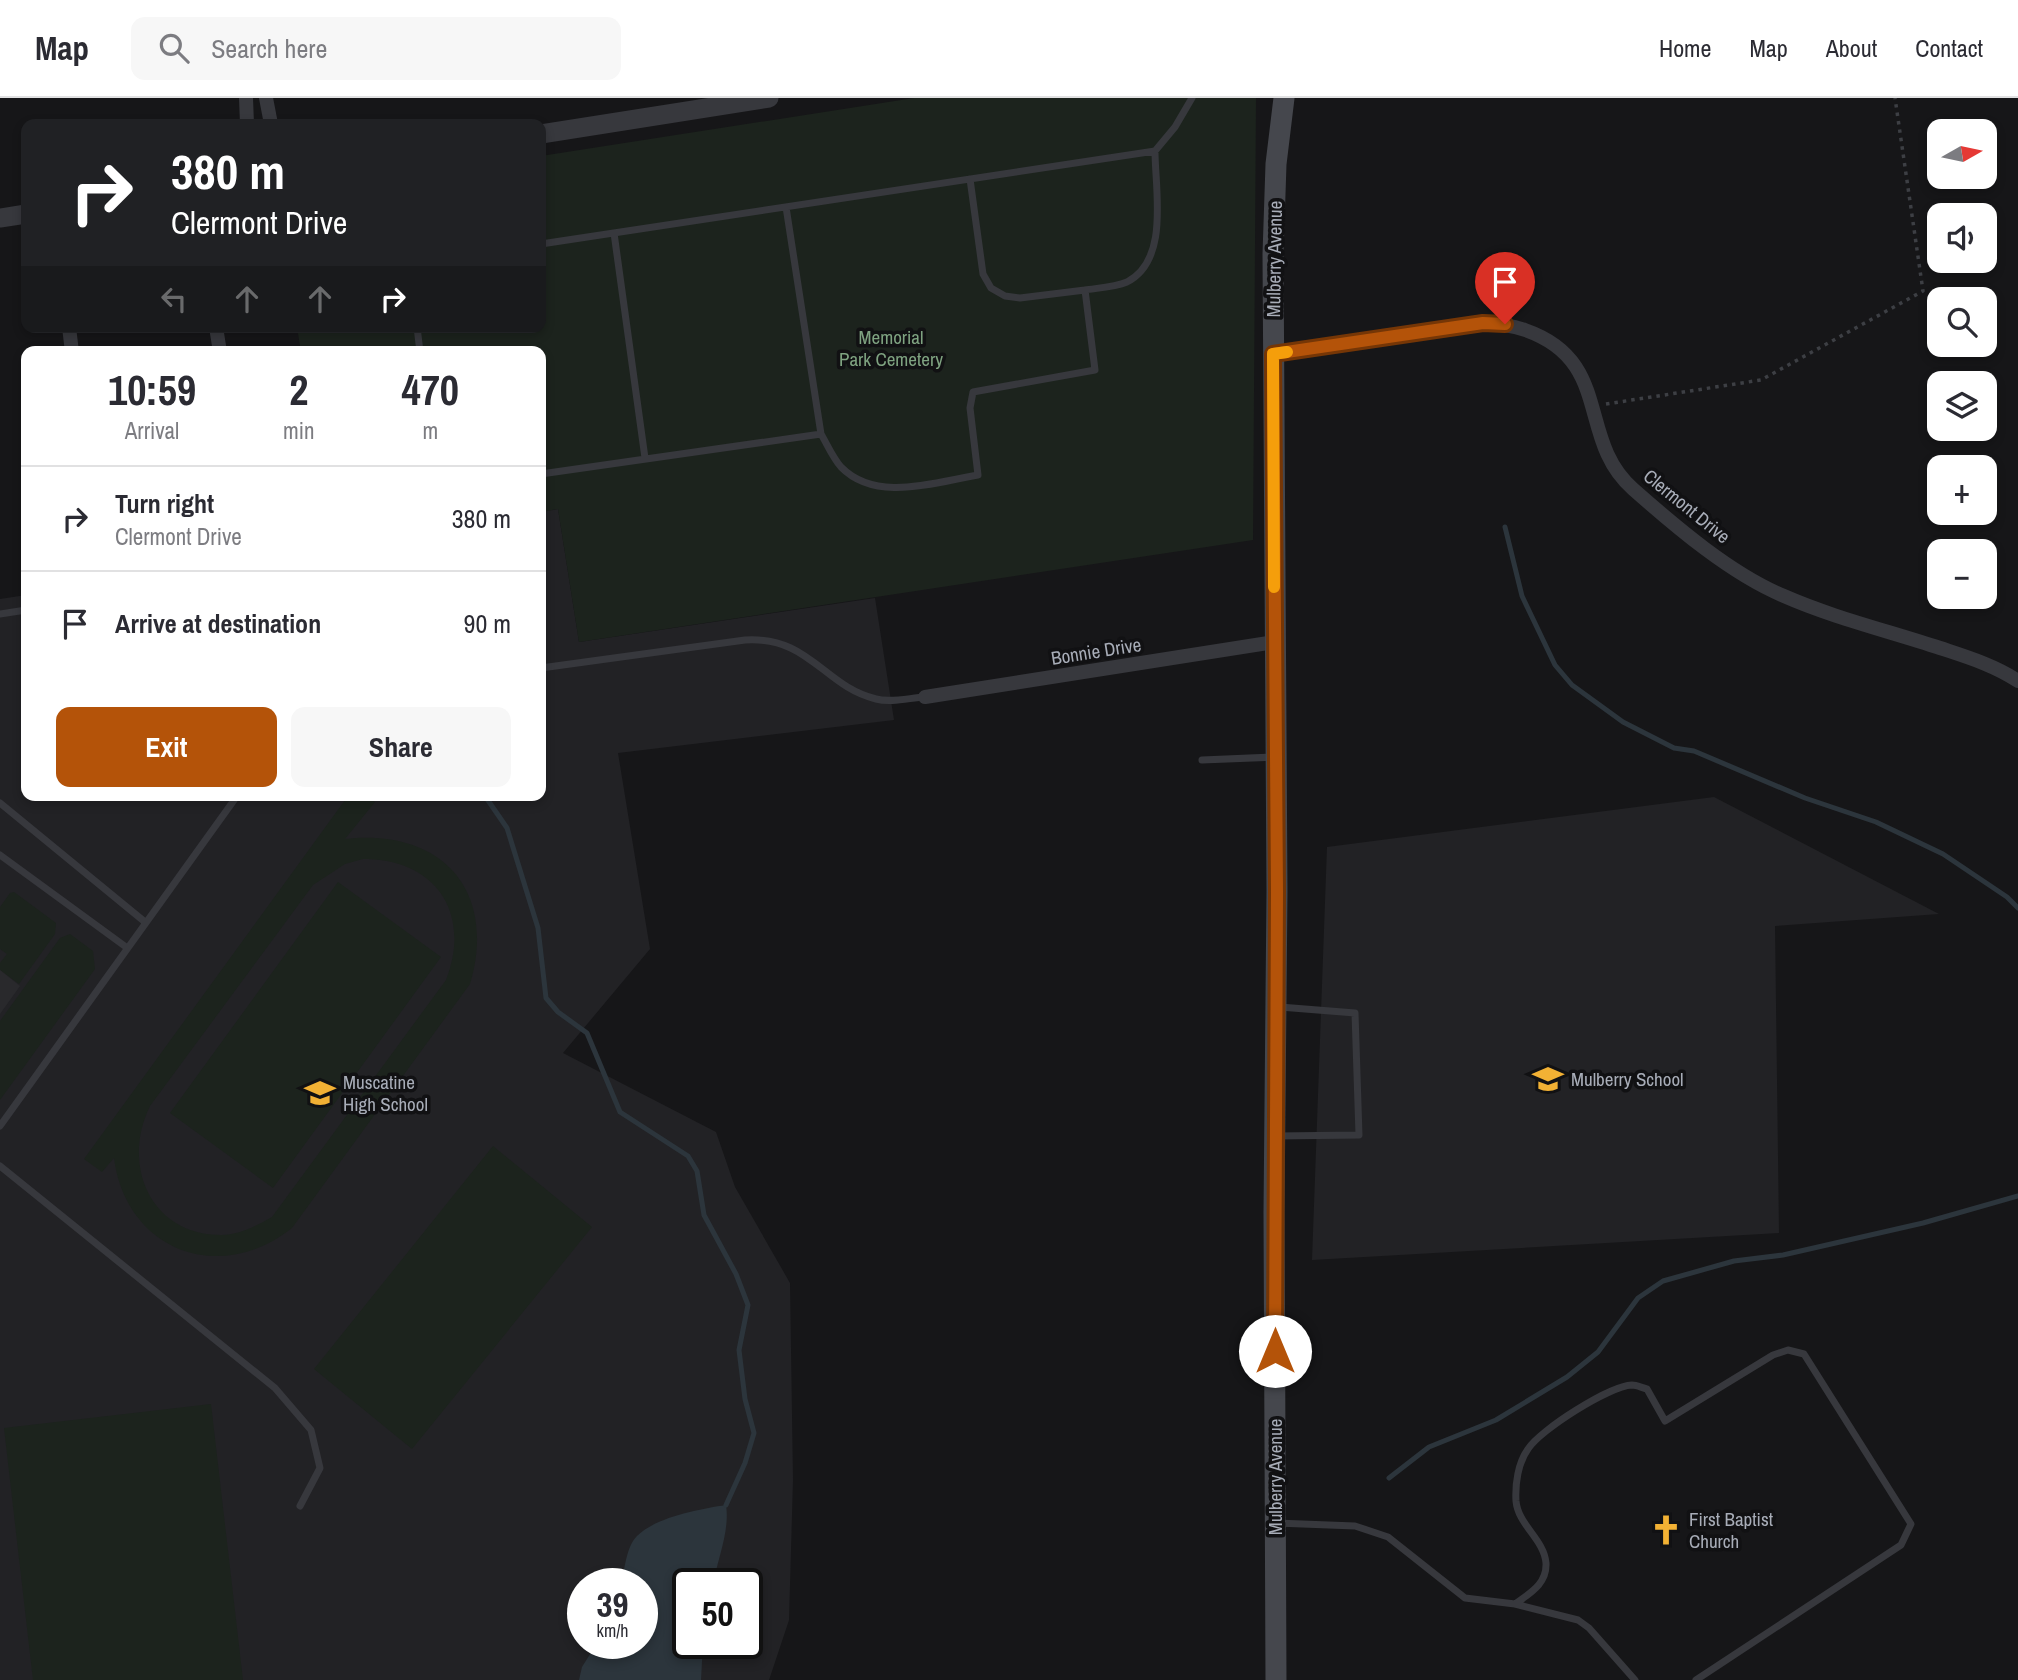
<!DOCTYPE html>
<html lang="en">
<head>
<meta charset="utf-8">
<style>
  body { margin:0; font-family:"Archivo Narrow",sans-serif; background:#f7f7f7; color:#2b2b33; height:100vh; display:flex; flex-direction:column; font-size:26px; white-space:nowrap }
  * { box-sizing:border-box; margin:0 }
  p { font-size:23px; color:#7c7c81 }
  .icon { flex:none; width:38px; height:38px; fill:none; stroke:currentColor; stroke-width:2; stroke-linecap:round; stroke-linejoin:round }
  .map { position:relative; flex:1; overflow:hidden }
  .details { position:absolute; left:21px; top:248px; width:525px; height:455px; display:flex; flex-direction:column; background:#fff; border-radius:14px; box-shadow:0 4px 10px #0003 }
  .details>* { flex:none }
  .top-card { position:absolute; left:21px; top:21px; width:525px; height:214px; border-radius:14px; box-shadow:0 4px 10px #0003; background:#202124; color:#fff; overflow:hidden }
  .needle { width:46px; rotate:81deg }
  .tools { position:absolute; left:1927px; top:21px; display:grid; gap:14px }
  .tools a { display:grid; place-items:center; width:70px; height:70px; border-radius:14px; background:#fff; box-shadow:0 4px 10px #0003; font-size:35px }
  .speed { position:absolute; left:567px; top:1470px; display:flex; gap:14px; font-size:35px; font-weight:700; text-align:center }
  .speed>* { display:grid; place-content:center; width:91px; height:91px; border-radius:50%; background:#fff; box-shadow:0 4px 10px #0003; line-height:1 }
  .speed small { font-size:18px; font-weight:400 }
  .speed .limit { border:4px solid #111; border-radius:10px; background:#fff; color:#111 }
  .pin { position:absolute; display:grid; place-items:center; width:60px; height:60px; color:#fff; margin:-72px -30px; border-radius:50% 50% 50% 0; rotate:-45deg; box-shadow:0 0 7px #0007 }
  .pin .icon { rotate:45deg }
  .me { position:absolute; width:77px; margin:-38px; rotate:0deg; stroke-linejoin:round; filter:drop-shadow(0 0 5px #0008) }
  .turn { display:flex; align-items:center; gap:24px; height:147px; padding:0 35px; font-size:32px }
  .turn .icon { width:91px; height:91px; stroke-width:2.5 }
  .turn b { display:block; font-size:49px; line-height:60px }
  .lanes { display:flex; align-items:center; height:66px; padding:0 35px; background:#0003; justify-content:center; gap:35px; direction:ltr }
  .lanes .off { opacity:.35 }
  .eta { display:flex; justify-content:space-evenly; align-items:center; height:119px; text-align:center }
  .eta b { font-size:42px; font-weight:800; line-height:49px }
  .button { display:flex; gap:14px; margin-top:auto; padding:14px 35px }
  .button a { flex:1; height:80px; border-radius:14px; background:#b45309; color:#fff; font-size:28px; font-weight:800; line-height:80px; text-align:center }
  .button a+a { background:#f7f7f7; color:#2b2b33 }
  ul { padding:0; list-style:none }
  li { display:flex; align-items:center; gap:21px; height:105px; padding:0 35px; border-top:2px solid #e1e1e2 }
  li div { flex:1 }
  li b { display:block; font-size:26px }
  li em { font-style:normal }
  header { display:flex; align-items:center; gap:42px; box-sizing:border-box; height:98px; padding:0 35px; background:#fff; border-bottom:2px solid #e1e1e2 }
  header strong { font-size:33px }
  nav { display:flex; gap:38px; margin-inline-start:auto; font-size:24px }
  .search { width:490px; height:63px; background:#f7f7f7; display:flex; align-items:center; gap:18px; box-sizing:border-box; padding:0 24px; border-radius:14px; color:#7c7c81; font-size:26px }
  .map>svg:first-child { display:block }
  .built { fill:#222225; fill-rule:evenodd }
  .green { fill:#1c231d; fill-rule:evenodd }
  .water { fill:#2c353c }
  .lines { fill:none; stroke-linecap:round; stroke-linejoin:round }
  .stream { stroke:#2c353c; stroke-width:5 }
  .building { fill:#29292c }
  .path { stroke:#3d3f44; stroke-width:3.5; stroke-dasharray:3.5 5; stroke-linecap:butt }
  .service { stroke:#37383d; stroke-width:7 }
  .minor { stroke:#37383d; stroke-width:14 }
  .tertiary { stroke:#37383d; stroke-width:19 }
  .secondary { stroke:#45474d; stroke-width:21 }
  .route-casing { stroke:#753606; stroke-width:18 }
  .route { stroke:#b45309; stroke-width:12 }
  .slow { stroke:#f59e0b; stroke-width:12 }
  .labels { text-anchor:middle; stroke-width:7; stroke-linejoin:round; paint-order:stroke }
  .street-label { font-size:19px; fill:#a8adb8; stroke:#111113 }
  .park-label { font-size:19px; fill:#7fa381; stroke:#111113 }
  .poi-label { font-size:19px; fill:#a8adb8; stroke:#111113; text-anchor:start }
</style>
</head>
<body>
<header>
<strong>Map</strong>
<div class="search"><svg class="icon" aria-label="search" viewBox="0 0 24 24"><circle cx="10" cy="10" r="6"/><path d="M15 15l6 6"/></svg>Search here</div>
<nav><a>Home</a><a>Map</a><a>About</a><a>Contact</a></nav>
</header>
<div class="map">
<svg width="2018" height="1582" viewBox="0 0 2018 1582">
  <rect width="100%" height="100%" fill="#161618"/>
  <path class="built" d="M 558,411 L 579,544 L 875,500 L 894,622 L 618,655 L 650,851 L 563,955 L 716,1034 L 735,1089 L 790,1185 L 793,1382 L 789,1522 L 769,1582 L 0,1582 L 0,501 L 26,497 L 26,698 L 541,698 L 541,414 ZM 583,1486 L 642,1486 L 642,1545 L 583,1545 ZM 688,1486 L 747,1486 L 747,1545 L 688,1545 Z
    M 1714,699 L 1939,816 L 1775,828 L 1779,1135 L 1312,1162 L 1327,749 Z"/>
  <path class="green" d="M 914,0 L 1256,0 L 1253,442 L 579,544 L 558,411 L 541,414 L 541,254 L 301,254 L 297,229 L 541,229 L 541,58 Z
    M 348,698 L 364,698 L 375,704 L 345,741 C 440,730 498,791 470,886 L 292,1130 C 219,1188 126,1152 114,1060 L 102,1074 L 84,1061 ZM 363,761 C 436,761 472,815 446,882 L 272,1119 C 256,1128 240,1137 221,1137 C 150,1137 121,1066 150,1008 L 313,787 L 345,766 Z
    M 338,784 L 441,859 L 273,1090 L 170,1015 Z
    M 14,794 L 56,825 L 55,836 L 19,886 L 0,872 L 0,865 L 7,856 L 0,851 L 0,809 L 10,795 Z
    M 70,836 L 93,853 L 95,871 L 0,1002 L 0,923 L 60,840 Z
    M 493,1048 L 592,1129 L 412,1351 L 314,1271 Z
    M 211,1306 L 243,1582 L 33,1582 L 4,1330 Z"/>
  <path class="water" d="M 726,1407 C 730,1432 718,1460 713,1486 L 688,1486 L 688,1545 L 703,1545 L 701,1582 L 579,1582 L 582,1569 L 597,1545 L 642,1545 L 642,1486 L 621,1486 C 625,1471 626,1449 637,1438 C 656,1419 700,1411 726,1407 Z"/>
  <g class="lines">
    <path class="stream" d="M 1505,429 L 1522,498 L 1555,567 L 1572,587 L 1623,624 L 1674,650 L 1694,653 L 1805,700 L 1876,724 L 1943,756 L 2007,799 L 2018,810
      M 485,698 L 507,730 L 538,830 L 546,900 L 558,914 L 587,935 L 620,1014 L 688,1058 L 697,1073 L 704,1117 L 736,1176 L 748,1207 L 739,1252 L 745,1301 L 754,1335 L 745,1365 L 726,1407
      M 1389,1380 L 1429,1349 L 1496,1322 L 1567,1279 L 1598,1254 L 1638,1200 L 1663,1183 L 1734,1163 L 1783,1157 L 1923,1125 L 2018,1098"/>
  </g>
  <path class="building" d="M 0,872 L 20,888 L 0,916 Z"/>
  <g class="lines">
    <path class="path" d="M 1606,306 L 1761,282 L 1923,193 L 1895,0"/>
    <path class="service" d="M 786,109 L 821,336
      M 614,135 L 645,360
      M 541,146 L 1155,53 L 1175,29 L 1192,0
      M 1085,192 C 1098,190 1115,189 1127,184 C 1170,162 1155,92 1155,53
      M 417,229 L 420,254
      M 541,376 L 821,336 C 827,346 833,360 841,369 C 876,405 935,384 978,377 L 970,310 L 973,294 L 1095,272 L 1085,192 L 1020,200 L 1005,198 L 991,190 L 983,176 L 970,81
      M 0,516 L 26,512
      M 541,570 L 745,542 C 810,538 823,588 876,601 C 891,605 909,600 925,599
      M 1202,662 L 1275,659
      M 0,705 L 145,824
      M 0,757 L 126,849
      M 0,1028 L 237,698
      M 1276,1038 L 1359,1037 L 1355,915 L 1280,909
      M 0,1068 L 275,1290 L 311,1332 L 320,1370 L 300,1408
      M 1276,1425 L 1355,1428 L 1388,1439 L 1465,1500 L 1515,1506 L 1578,1522 L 1589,1530 L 1635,1582
      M 1515,1506 C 1530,1495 1547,1486 1546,1465 C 1544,1441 1518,1427 1516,1403 C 1515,1386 1518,1365 1528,1351 C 1540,1332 1609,1288 1632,1287 C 1637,1287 1642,1290 1647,1291 L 1665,1323 L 1773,1257 L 1788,1252 L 1804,1256 L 1911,1426 L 1901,1447 L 1696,1582"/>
    <path class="minor" d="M 246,0 L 247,26
      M 266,0 L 271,26
      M 69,229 L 72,254
      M 216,229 L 220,254
      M 1273,255 C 1315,249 1357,243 1399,237 C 1440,231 1485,218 1525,232 C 1614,263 1576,341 1633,391 C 1676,429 1731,476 1784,498 C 1834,520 1889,533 1940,550 C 1967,559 1994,567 2018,583
      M 925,599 L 1274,544"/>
    <path class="tertiary" d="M 541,36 L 769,0
      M 0,120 L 26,116"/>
    <path class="secondary" d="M 1276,1582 L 1274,1114 L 1277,793 L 1273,156 L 1276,66 L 1284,0"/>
  </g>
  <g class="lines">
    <g class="route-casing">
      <path id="route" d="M 1275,1253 L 1277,793 L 1273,256 L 1483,225 L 1505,226"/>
    </g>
    <use href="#route" class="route"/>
    <path class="slow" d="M 1274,489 L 1273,256 L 1287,254"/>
  </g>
  <defs>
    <g id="school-bare" transform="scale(2.415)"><path d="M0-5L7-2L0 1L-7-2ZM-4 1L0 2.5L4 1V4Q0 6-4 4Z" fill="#f2b134" stroke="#111113" stroke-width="2.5" paint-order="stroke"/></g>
    <g id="church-bare" transform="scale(2.415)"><path d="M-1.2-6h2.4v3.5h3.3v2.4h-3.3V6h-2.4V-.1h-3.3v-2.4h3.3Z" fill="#f2b134" stroke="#111113" stroke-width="2.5" paint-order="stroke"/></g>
  </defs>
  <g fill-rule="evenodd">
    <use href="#school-bare" x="1548" y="981"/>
    <use href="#school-bare" x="320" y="995"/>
    <use href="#church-bare" x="1666" y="1432"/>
  </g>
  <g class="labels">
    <g class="street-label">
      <text transform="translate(1274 161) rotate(-89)" y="7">Mulberry Avenue</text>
      <text transform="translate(1687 408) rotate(39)" y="7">Clermont Drive</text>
      <text transform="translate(1096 553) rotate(-9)" y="7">Bonnie Drive</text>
      <text transform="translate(1275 1379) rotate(-90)" y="7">Mulberry Avenue</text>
    </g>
    <g class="park-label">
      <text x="891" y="246">Memorial<tspan x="891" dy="22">Park Cemetery</tspan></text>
    </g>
    <g class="poi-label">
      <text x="1571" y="988">Mulberry School</text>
      <text x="343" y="991">Muscatine<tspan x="343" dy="22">High School</tspan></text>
      <text x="1689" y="1428">First Baptist<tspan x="1689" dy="22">Church</tspan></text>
    </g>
  </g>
</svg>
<div class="tools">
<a><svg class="needle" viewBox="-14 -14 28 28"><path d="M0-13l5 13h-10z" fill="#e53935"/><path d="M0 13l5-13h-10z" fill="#7c7c81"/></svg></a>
<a><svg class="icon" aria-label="sound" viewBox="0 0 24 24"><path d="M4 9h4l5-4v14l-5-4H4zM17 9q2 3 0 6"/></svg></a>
<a><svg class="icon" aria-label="search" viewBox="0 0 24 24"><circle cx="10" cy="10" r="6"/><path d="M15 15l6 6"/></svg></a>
<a><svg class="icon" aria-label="layers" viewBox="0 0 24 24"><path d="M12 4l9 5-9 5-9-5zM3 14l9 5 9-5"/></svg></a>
<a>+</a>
<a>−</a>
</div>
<div class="speed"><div>39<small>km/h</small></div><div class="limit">50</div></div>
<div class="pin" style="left:1505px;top:226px;background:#d93025"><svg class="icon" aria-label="arrive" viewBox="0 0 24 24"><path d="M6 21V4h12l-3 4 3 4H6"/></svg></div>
<svg class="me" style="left:1275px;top:1253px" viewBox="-20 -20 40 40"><circle r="19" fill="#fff"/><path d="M0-13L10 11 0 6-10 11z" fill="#b45309"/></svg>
<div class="top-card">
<div class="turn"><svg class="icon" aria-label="right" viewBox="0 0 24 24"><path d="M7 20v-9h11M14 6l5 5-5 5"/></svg><div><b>380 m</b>Clermont Drive</div></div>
<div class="lanes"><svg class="icon off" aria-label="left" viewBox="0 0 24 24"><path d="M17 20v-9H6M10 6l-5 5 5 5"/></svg><svg class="icon off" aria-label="ahead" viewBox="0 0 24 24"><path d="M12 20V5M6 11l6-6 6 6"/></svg><svg class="icon off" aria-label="ahead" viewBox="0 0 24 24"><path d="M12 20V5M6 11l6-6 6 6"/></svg><svg class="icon" aria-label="right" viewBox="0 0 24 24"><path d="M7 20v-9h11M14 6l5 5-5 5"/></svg></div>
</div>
<section class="details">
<div class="eta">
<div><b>10:59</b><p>Arrival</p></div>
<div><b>2</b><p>min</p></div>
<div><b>470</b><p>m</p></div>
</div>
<ul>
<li><svg class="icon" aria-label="right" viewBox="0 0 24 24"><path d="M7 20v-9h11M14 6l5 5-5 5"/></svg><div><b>Turn right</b><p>Clermont Drive</p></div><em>380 m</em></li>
<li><svg class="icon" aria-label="arrive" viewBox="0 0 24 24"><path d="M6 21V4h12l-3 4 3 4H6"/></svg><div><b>Arrive at destination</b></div><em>90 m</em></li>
</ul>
<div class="button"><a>Exit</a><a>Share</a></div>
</section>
</div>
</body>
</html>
